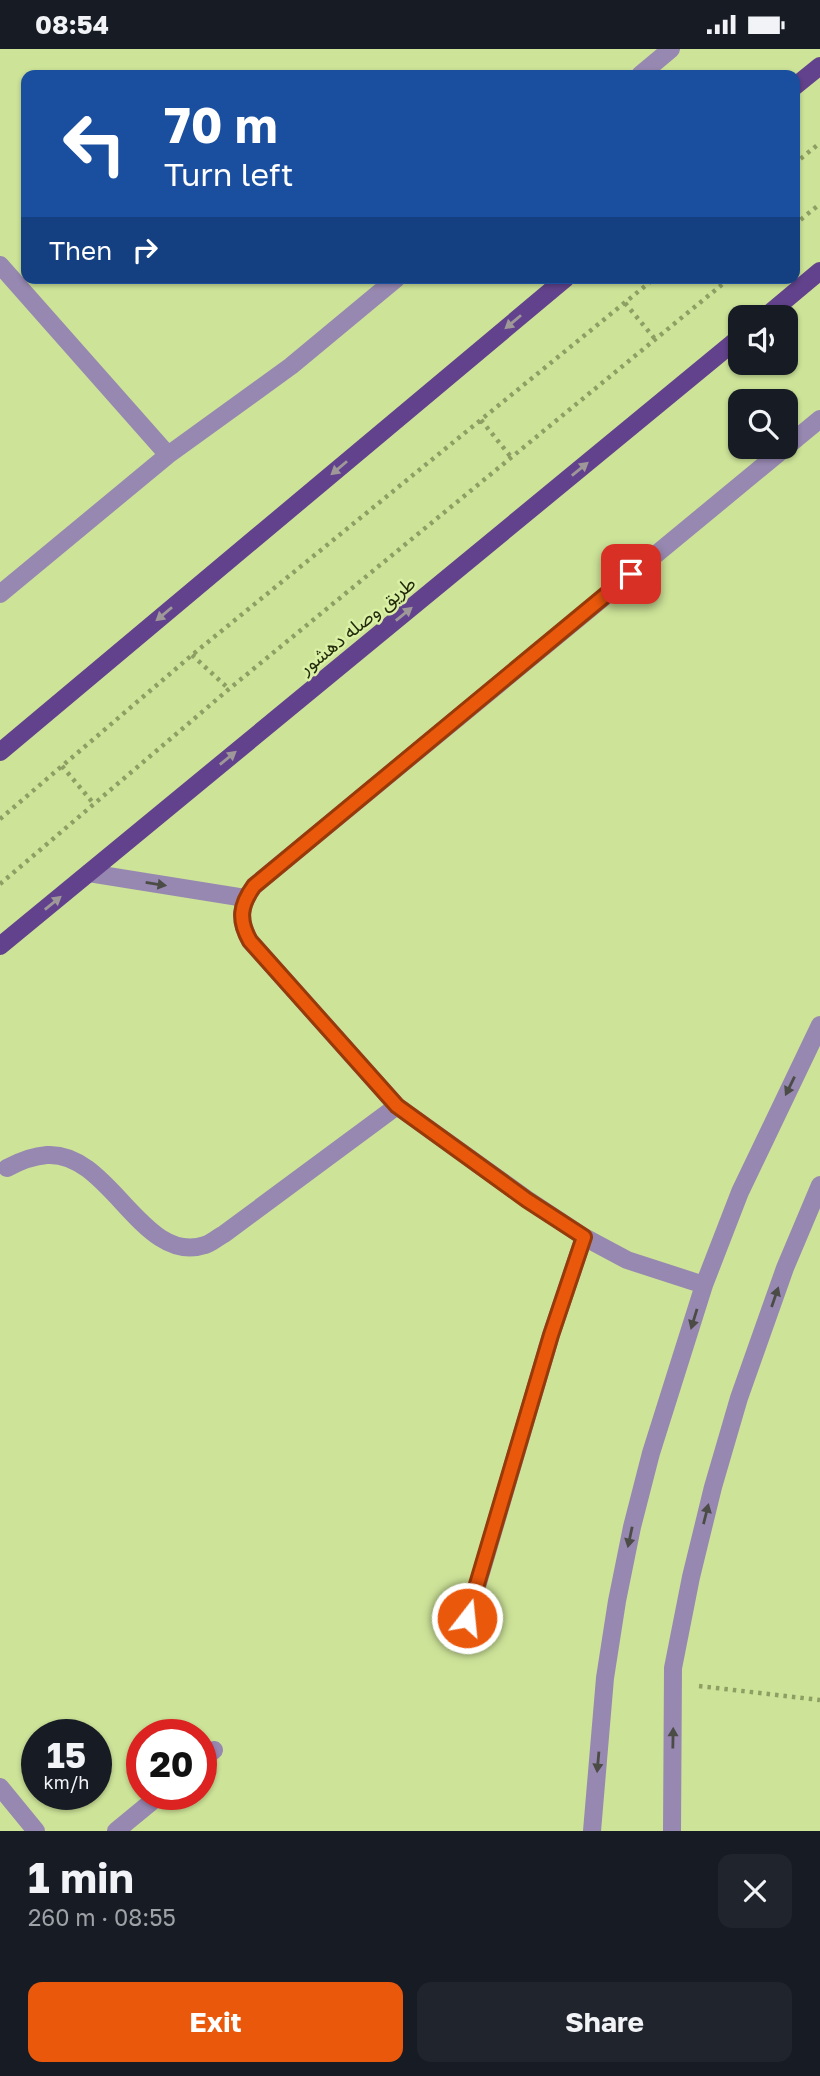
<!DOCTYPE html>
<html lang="en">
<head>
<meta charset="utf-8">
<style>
  body { margin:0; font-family:"Golos Text","Noto Sans Arabic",sans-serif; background:#20242c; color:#f1f3f6; height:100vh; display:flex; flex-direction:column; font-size:26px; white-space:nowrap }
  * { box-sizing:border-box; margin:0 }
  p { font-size:23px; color:#9ea1a6 }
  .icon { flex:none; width:38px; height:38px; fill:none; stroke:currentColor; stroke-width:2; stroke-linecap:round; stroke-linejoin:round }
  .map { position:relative; height:1782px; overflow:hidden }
  .details { display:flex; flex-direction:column; background:#171b24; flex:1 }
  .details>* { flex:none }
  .guide { position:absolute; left:21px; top:21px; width:779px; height:214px; border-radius:14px; box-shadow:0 2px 5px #0004; background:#1a4fa0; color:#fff; overflow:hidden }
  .fabs { position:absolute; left:728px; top:256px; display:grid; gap:14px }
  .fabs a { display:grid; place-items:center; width:70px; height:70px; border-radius:14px; background:#171b24; box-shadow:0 2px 5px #0004; font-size:35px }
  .speed { position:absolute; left:21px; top:1670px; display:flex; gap:14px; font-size:35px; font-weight:700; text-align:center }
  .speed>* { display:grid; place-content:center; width:91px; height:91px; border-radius:50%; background:#171b24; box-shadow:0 2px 5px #0004; line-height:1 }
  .speed small { font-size:18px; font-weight:400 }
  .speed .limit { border:10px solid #d22; background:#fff; color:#111 }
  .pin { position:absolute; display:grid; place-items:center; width:60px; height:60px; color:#fff; margin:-30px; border-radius:14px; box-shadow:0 4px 10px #0006 }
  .me { position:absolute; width:77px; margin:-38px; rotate:16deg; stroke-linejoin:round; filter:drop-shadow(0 0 5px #0008) }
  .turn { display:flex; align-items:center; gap:24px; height:147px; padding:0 28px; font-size:32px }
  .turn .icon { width:91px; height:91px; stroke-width:2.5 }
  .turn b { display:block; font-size:49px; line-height:60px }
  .then { display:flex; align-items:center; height:66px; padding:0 28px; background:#0003; gap:14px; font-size:26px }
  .round { display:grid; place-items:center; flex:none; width:74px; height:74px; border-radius:14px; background:#20242c }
  .overview { display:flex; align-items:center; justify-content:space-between; height:119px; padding:0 28px }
  h1 { font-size:42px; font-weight:700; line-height:52px }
  .button { display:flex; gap:14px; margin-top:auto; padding:14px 28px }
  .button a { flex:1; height:80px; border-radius:14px; background:#ea580c; color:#fff; font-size:28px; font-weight:700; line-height:80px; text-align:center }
  .button a+a { background:#20242c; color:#f1f3f6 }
  .status { display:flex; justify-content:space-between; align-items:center; height:49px; padding:0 35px; background:#171b24; direction:ltr }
  .status svg { height:19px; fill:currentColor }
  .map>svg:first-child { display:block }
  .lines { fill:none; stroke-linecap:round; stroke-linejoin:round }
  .path { stroke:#8e9f64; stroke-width:4.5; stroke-dasharray:3.5 5; stroke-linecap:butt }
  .minor { stroke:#9788b1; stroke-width:18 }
  .major { stroke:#62428c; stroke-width:18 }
  .oneway { fill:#9e9998 }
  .oneway2 { fill:#4c4c46 }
  .route-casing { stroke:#983908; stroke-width:18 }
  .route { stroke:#ea580c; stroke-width:12 }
  .labels { text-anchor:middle; stroke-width:5; stroke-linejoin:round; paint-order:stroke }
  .street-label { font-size:19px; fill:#232b0c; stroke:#daf0a5 }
</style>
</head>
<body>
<div class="status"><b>08:54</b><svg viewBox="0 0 49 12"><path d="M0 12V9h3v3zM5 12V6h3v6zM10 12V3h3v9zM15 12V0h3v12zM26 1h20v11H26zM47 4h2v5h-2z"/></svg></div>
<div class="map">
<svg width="820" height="1782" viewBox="0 0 820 1782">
  <rect width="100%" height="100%" fill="#cde398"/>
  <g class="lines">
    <path class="path" d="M 794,115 L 820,94
      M 794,176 L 820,155
      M 625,254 L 655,290
      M 481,371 L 511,408
      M 192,606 L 229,640
      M 62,717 L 94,755
      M 0,770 L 192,606 L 655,229
      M 0,835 L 229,640 L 730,229
      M 699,1637 L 820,1651"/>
    <path class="minor" d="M 640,26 L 671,0
      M 0,216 L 168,406 L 291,317 L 397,229
      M 0,545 L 168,406
      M 89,824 L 245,849
      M 7,1119 C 20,1112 32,1107 47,1106 C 110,1102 142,1217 205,1196 C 212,1194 218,1188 224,1185 L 397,1057
      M 584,1188 L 627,1211 L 704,1236
      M 460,1595 L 551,1286 L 584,1188 L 528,1151 L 397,1057 L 250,892 C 238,871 240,856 254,837 L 820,370
      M 201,1711 L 214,1701
      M 0,1738 L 36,1782
      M 116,1782 L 161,1745
      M 592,1782 L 605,1629 L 617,1552 L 632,1478 L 651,1404 L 704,1236 L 740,1143 L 820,976
      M 672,1782 L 673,1619 L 691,1528 L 713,1438 L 739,1349 L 785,1219 L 820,1136"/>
    <path class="major" d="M 794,38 L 820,17
      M 765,268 L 820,222
      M 0,703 L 566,229
      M 0,897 L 740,288"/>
  </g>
  <defs><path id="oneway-solid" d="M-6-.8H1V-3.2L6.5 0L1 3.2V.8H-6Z" transform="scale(1.75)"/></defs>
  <g class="oneway">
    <use href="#oneway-solid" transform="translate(513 273) rotate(140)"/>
    <use href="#oneway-solid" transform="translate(339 419) rotate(140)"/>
    <use href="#oneway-solid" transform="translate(580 420) rotate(-39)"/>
    <use href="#oneway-solid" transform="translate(164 565) rotate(140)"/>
    <use href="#oneway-solid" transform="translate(404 565) rotate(-39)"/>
    <use href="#oneway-solid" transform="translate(228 709) rotate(-39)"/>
    <use href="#oneway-solid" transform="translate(53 854) rotate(-39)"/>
  </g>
  <g class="oneway2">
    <use href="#oneway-solid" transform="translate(156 835) rotate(9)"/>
    <use href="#oneway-solid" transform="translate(790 1037) rotate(116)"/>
    <use href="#oneway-solid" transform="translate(775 1248) rotate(-71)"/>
    <use href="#oneway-solid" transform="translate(694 1270) rotate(107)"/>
    <use href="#oneway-solid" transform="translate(706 1465) rotate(-76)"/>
    <use href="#oneway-solid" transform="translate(630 1488) rotate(102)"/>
    <use href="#oneway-solid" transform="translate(673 1689) rotate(-89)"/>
    <use href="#oneway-solid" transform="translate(598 1713) rotate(95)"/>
  </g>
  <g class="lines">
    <g class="route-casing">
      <path id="route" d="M 467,1569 L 551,1286 L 584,1188 L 527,1151 L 397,1057 L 250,892 C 238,871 240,856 254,837 L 631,525"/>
    </g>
    <use href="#route" class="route"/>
  </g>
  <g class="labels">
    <g class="street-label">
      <text transform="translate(357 576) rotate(-39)" y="7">طريق وصله دهشور</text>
    </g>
  </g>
</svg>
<div class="fabs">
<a><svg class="icon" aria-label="sound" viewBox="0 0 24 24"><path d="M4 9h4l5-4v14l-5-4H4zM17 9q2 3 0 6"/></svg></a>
<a><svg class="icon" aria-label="search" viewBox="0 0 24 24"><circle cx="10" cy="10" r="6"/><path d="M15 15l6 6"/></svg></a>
</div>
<div class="speed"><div>15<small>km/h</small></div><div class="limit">20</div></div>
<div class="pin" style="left:631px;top:525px;background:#d93025"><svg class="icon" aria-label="arrive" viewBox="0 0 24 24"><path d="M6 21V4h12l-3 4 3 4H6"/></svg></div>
<svg class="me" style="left:467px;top:1569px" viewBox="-20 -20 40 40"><circle r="17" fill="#ea580c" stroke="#fff" stroke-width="3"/><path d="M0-11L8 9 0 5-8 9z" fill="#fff"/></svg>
<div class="guide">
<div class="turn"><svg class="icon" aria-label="left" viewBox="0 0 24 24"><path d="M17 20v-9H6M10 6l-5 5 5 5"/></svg><div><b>70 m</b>Turn left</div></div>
<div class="then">Then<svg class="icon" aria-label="right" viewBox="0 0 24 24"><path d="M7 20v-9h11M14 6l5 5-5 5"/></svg></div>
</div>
</div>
<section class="details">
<div class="overview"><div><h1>1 min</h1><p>260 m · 08:55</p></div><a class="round"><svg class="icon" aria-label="close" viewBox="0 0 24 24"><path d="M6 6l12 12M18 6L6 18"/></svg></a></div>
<div class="button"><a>Exit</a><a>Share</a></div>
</section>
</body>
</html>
